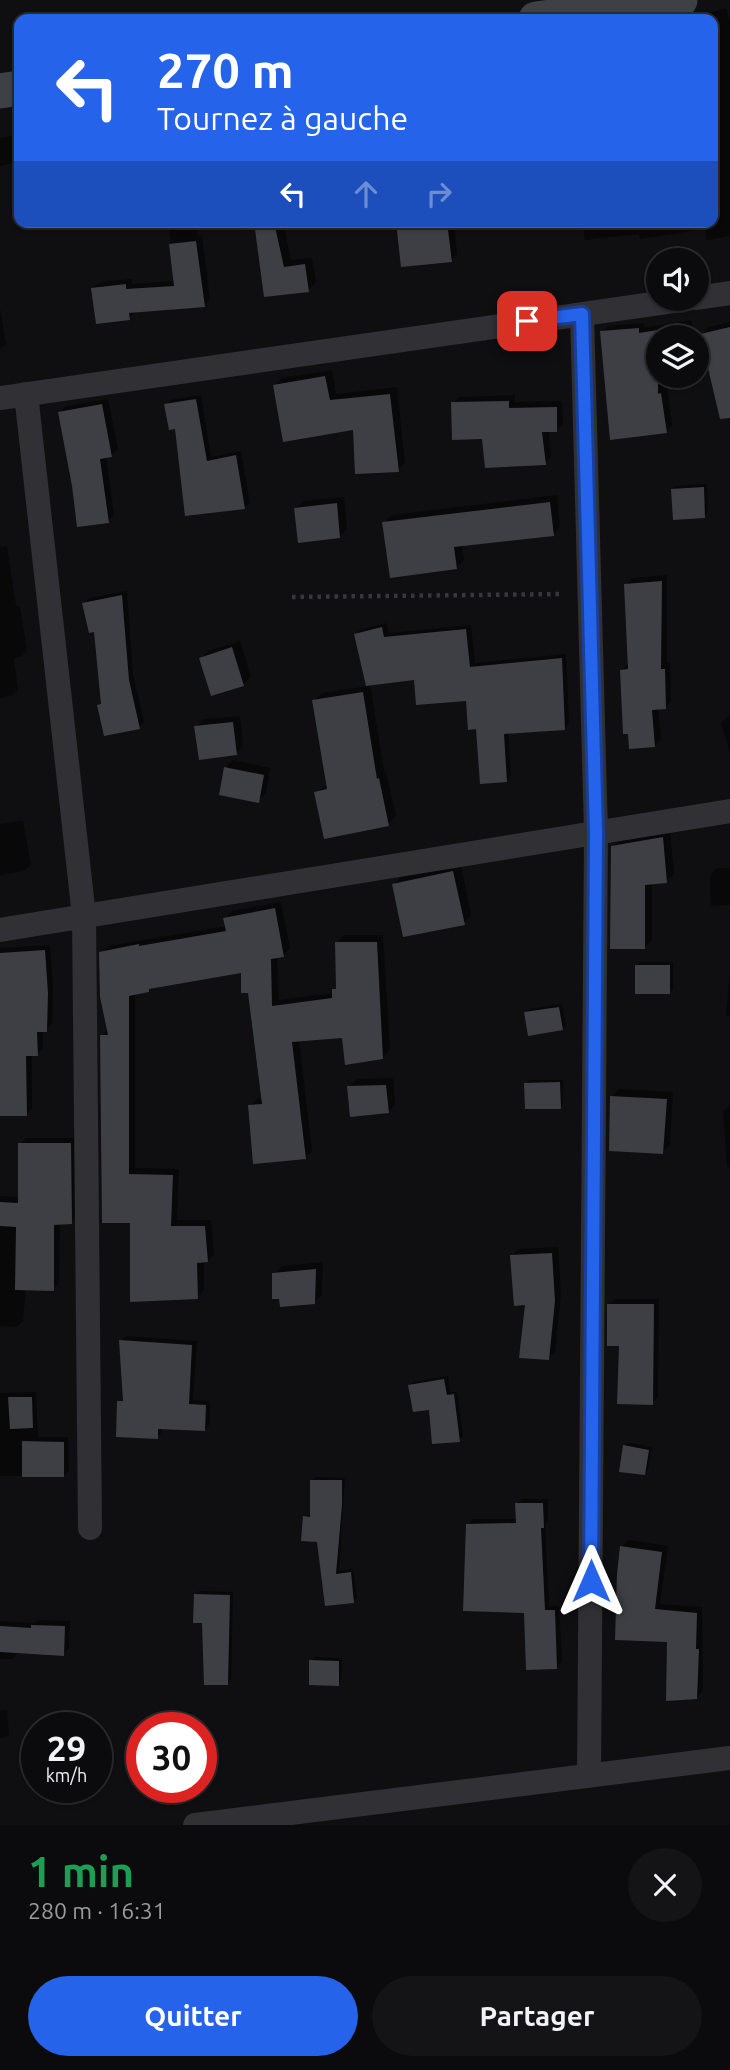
<!DOCTYPE html>
<html lang="fr">
<head>
<meta charset="utf-8">
<style>
  body { margin:0; font-family:Ubuntu,sans-serif; background:#141416; color:#f1f3f6; height:100vh; display:flex; flex-direction:column; font-size:26px; white-space:nowrap }
  * { box-sizing:border-box; margin:0 }
  p { font-size:23px; color:#9a9b9d }
  .icon { flex:none; width:38px; height:38px; fill:none; stroke:currentColor; stroke-width:2; stroke-linecap:round; stroke-linejoin:round }
  .map { position:relative; height:1825px; overflow:hidden }
  .side { display:flex; flex-direction:column; background:#0b0b0d; flex:1 }
  .side>* { flex:none }
  .banner { position:absolute; left:14px; top:14px; width:704px; height:214px; border-radius:14px; box-shadow:0 2px 5px #0004,0 0 0 2px #2b2b2e; background:#2563eb; color:#fff; overflow:hidden }
  .controls { position:absolute; left:646px; top:248px; display:grid; gap:14px }
  .controls a { display:grid; place-items:center; width:63px; height:63px; border-radius:50%; background:#0b0b0d; box-shadow:0 2px 5px #0004,0 0 0 2px #2b2b2e; font-size:35px }
  .speed { position:absolute; left:21px; top:1712px; display:flex; gap:14px; font-size:35px; font-weight:700; text-align:center }
  .speed>* { display:grid; place-content:center; width:91px; height:91px; border-radius:50%; background:#0b0b0d; box-shadow:0 2px 5px #0004,0 0 0 2px #2b2b2e; line-height:1 }
  .speed small { font-size:18px; font-weight:400 }
  .speed .limit { border:10px solid #d22; background:#fff; color:#111 }
  .pin { position:absolute; display:grid; place-items:center; width:60px; height:60px; color:#fff; margin:-30px; border-radius:14px; box-shadow:0 4px 10px #0006 }
  .me { position:absolute; width:77px; margin:-38px; rotate:0deg; stroke-linejoin:round; filter:drop-shadow(0 0 5px #0008) }
  .turn { display:flex; align-items:center; gap:24px; height:147px; padding:0 28px; font-size:32px }
  .turn .icon { width:91px; height:91px; stroke-width:2.5 }
  .turn b { display:block; font-size:49px; line-height:60px }
  .lanes { display:flex; align-items:center; height:66px; padding:0 28px; background:#0003; justify-content:center; gap:35px; direction:ltr }
  .lanes .off { opacity:.35 }
  .round { display:grid; place-items:center; flex:none; width:74px; height:74px; border-radius:37px; background:#141416 }
  .summary { display:flex; align-items:center; justify-content:space-between; height:119px; padding:0 28px }
  h1 { font-size:42px; font-weight:700; line-height:52px; color:#1e9e55 }
  .action { display:flex; gap:14px; margin-top:auto; padding:14px 28px }
  .action a { flex:1; height:80px; border-radius:42px; background:#2563eb; color:#fff; font-size:28px; font-weight:700; line-height:80px; text-align:center }
  .action a+a { background:#141416; color:#f1f3f6 }
  .map>svg:first-child { display:block }
  .shadow { fill:#0007 }
  .building { fill:#3e3f44 }
  .lines { fill:none; stroke-linecap:round; stroke-linejoin:round }
  .path { stroke:#37383c; stroke-width:4.5; stroke-dasharray:3.5 5; stroke-linecap:butt }
  .minor { stroke:#313135; stroke-width:24 }
  .secondary { stroke:#3f4045; stroke-width:35 }
  .route-casing { stroke:#184099; stroke-width:18 }
  .route { stroke:#2563eb; stroke-width:12 }
</style>
</head>
<body>
<div class="map">
<svg width="730" height="1825" viewBox="0 0 730 1825">
  <rect width="100%" height="100%" fill="#0f0f11"/>
  <path class="shadow" d="M 726,8 L 730,21 L 730,236 L 707,240 L 705,229 L 640,239 L 639,234 L 585,240 L 582,222 L 712,222 L 712,19 L 689,19 Z
    M 19,135 L 19,162 L 0,166 L 0,138 Z
    M 168,222 L 196,222 L 198,236 L 202,236 L 210,299 L 204,306 L 135,312 L 129,318 L 93,288 L 99,282 L 132,279 L 132,284 L 176,281 Z
    M 245,222 L 283,222 L 291,260 L 312,258 L 316,282 L 308,290 L 265,295 L 257,229 L 247,231 Z
    M 398,222 L 454,222 L 457,254 L 451,260 Z
    M 0,308 L 6,344 L 0,349 Z
    M 691,320 L 694,338 L 658,338 L 658,376 L 666,376 L 672,425 L 666,432 L 602,332 L 608,326 L 644,323 L 645,328 Z
    M 730,322 L 730,365 L 702,334 L 709,327 Z
    M 332,370 L 336,394 L 397,387 L 405,463 L 398,470 L 355,428 L 275,385 L 282,378 Z
    M 201,395 L 211,457 L 241,451 L 250,503 L 244,508 L 177,427 L 166,405 L 171,400 Z
    M 515,395 L 515,402 L 562,401 L 563,424 L 556,430 L 549,431 L 551,457 L 545,463 L 484,437 L 453,403 L 459,397 Z
    M 108,399 L 118,449 L 112,455 L 106,456 L 114,515 L 108,521 L 74,486 L 59,413 L 66,406 Z
    M 707,484 L 708,513 L 704,516 L 673,489 L 676,486 Z
    M 557,495 L 560,527 L 553,535 L 462,545 L 464,560 L 456,568 L 384,523 L 392,515 Z
    M 344,497 L 347,529 L 340,537 L 296,508 L 303,501 Z
    M 7,546 L 16,606 L 20,606 L 27,651 L 21,657 L 14,658 L 18,690 L 11,696 L 0,698 L 0,547 Z
    M 667,575 L 667,663 L 670,663 L 671,701 L 665,708 L 658,708 L 661,739 L 655,745 L 622,670 L 628,664 L 626,585 L 632,578 Z
    M 127,591 L 133,674 L 144,722 L 139,727 L 99,705 L 102,702 L 96,630 L 84,603 L 89,598 Z
    M 386,623 L 389,633 L 471,625 L 475,663 L 566,654 L 569,723 L 565,728 L 508,732 L 511,776 L 507,780 L 478,727 L 467,699 L 416,678 L 370,683 L 384,772 L 386,772 L 396,816 L 388,824 L 316,793 L 328,784 L 314,700 L 322,693 L 368,686 L 356,635 L 360,630 Z
    M 240,641 L 251,677 L 243,684 L 201,658 L 208,651 Z
    M 730,715 L 730,753 L 721,723 Z
    M 240,716 L 243,746 L 236,753 L 196,727 L 204,719 Z
    M 233,760 L 270,768 L 266,793 L 258,801 L 226,768 Z
    M 23,821 L 31,865 L 24,871 L 0,875 L 0,824 Z
    M 670,830 L 674,874 L 666,881 L 652,882 L 652,940 L 645,947 L 613,846 L 620,839 Z
    M 461,865 L 471,915 L 464,923 L 394,885 L 401,877 Z
    M 717,868 L 730,868 L 730,905 L 711,906 L 710,876 Z
    M 281,902 L 290,948 L 283,955 L 277,956 L 279,1000 L 334,993 L 337,986 L 337,942 L 344,935 L 383,935 L 390,1050 L 383,1057 L 344,1037 L 299,1039 L 312,1151 L 305,1158 L 250,1106 L 257,1099 L 263,1099 L 250,991 L 243,971 L 152,987 L 148,990 L 135,993 L 135,1168 L 179,1169 L 177,1220 L 211,1220 L 214,1254 L 208,1261 L 204,1261 L 204,1290 L 198,1297 L 132,1221 L 102,1036 L 108,1029 L 101,953 L 108,946 L 227,926 L 225,918 L 232,911 Z
    M 50,945 L 53,987 L 52,1024 L 46,1030 L 43,1030 L 43,1048 L 37,1054 L 32,1054 L 32,1109 L 26,1115 L 0,1115 L 0,948 Z
    M 640,962 L 673,962 L 673,989 L 669,993 L 637,966 Z
    M 730,973 L 730,1016 L 726,1016 Z
    M 562,1004 L 566,1025 L 562,1029 L 526,1012 L 529,1009 Z
    M 393,1078 L 395,1104 L 388,1112 L 349,1086 L 357,1079 Z
    M 529,1080 L 563,1080 L 563,1104 L 560,1107 L 526,1084 Z
    M 619,1089 L 673,1092 L 670,1145 L 663,1152 L 611,1097 Z
    M 730,1105 L 730,1167 L 727,1167 L 723,1112 Z
    M 26,1138 L 77,1138 L 77,1216 L 71,1222 L 60,1223 L 59,1283 L 53,1289 L 26,1289 L 23,1321 L 17,1327 L 0,1326 L 0,1196 L 20,1197 L 20,1144 Z
    M 558,1247 L 561,1293 L 555,1352 L 549,1358 L 512,1256 L 518,1249 Z
    M 323,1262 L 322,1295 L 314,1302 L 274,1274 L 282,1266 Z
    M 615,1299 L 659,1299 L 658,1397 L 652,1403 L 620,1344 L 609,1305 Z
    M 126,1336 L 197,1341 L 193,1400 L 210,1401 L 210,1424 L 205,1429 L 162,1428 L 162,1432 L 157,1437 L 119,1402 L 124,1397 L 121,1341 Z
    M 448,1376 L 450,1392 L 457,1392 L 463,1436 L 459,1440 L 410,1385 L 414,1382 Z
    M 36,1392 L 38,1437 L 68,1437 L 69,1471 L 64,1476 L 0,1476 L 0,1393 Z
    M 628,1443 L 652,1447 L 648,1470 L 645,1474 L 624,1446 Z
    M 315,1477 L 345,1478 L 339,1571 L 353,1569 L 357,1598 L 353,1601 L 327,1604 L 318,1540 L 305,1517 L 312,1514 L 311,1481 Z
    M 522,1499 L 548,1499 L 548,1521 L 545,1524 L 549,1606 L 559,1606 L 562,1662 L 557,1667 L 526,1612 L 468,1525 L 473,1519 L 517,1519 L 517,1504 Z
    M 628,1540 L 668,1546 L 660,1604 L 702,1607 L 703,1691 L 696,1697 L 622,1547 Z
    M 199,1591 L 233,1592 L 231,1679 L 227,1683 L 195,1595 Z
    M 39,1620 L 70,1621 L 69,1648 L 63,1654 L 19,1652 L 13,1659 L 0,1659 L 0,1621 L 36,1623 Z
    M 315,1657 L 342,1658 L 341,1680 L 338,1684 L 311,1661 Z
    M 7,1710 L 9,1734 L 5,1737 L 0,1738 L 0,1711 Z
    M 192,1712 L 192,1727 L 151,1727 L 151,1720 L 159,1713 Z"/>
  <path class="building" d="M 254,222 L 274,222 L 284,267 L 305,264 L 309,292 L 264,297 Z
    M 396,222 L 447,222 L 452,262 L 401,267 Z
    M 196,241 L 205,307 L 129,313 L 130,320 L 96,324 L 91,288 L 126,284 L 126,289 L 174,286 L 169,244 Z
    M 730,327 L 730,418 L 720,419 L 700,334 Z
    M 639,328 L 639,333 L 658,330 L 658,394 L 661,393 L 667,433 L 610,440 L 600,331 Z
    M 325,376 L 330,400 L 390,394 L 399,472 L 355,474 L 353,430 L 283,442 L 273,385 Z
    M 196,399 L 207,461 L 236,455 L 245,509 L 185,516 L 175,429 L 169,430 L 164,404 Z
    M 509,401 L 509,408 L 557,407 L 557,432 L 542,432 L 546,465 L 485,468 L 482,439 L 452,440 L 451,402 Z
    M 102,404 L 112,457 L 100,459 L 109,523 L 77,527 L 72,486 L 58,412 Z
    M 704,487 L 705,518 L 673,520 L 671,489 Z
    M 550,502 L 554,536 L 454,547 L 457,569 L 390,578 L 382,522 Z
    M 337,503 L 340,538 L 298,543 L 294,508 Z
    M 662,581 L 661,669 L 665,669 L 666,709 L 652,710 L 655,747 L 629,749 L 628,734 L 623,734 L 620,670 L 628,669 L 624,584 Z
    M 122,595 L 129,680 L 140,729 L 104,736 L 97,705 L 101,704 L 94,632 L 89,633 L 82,603 Z
    M 382,627 L 384,637 L 466,629 L 470,667 L 562,658 L 565,730 L 504,734 L 507,782 L 480,784 L 476,729 L 468,730 L 466,701 L 416,705 L 414,680 L 366,686 L 354,634 Z
    M 232,647 L 244,686 L 211,696 L 199,658 Z
    M 363,692 L 377,779 L 379,778 L 389,826 L 324,839 L 314,792 L 327,789 L 312,700 Z
    M 233,722 L 237,755 L 199,760 L 194,726 Z
    M 224,767 L 264,775 L 259,803 L 219,795 Z
    M 663,837 L 667,883 L 645,885 L 645,949 L 610,949 L 611,846 Z
    M 453,871 L 465,925 L 403,937 L 392,884 Z
    M 275,908 L 284,957 L 271,959 L 272,1006 L 332,998 L 332,989 L 336,989 L 335,942 L 377,942 L 383,1059 L 345,1065 L 342,1038 L 292,1042 L 306,1159 L 253,1164 L 248,1105 L 262,1104 L 248,993 L 241,993 L 241,973 L 149,989 L 149,992 L 129,996 L 129,1174 L 173,1175 L 171,1226 L 205,1226 L 208,1262 L 197,1263 L 198,1299 L 130,1302 L 130,1223 L 102,1223 L 100,1035 L 108,1035 L 100,997 L 99,952 L 139,944 L 139,946 L 226,931 L 223,918 Z
    M 45,950 L 48,993 L 47,1032 L 37,1032 L 38,1056 L 26,1056 L 27,1116 L 0,1116 L 0,953 Z
    M 635,965 L 670,965 L 670,994 L 635,994 Z
    M 559,1007 L 563,1030 L 528,1036 L 524,1012 Z
    M 560,1082 L 561,1109 L 525,1109 L 524,1083 Z
    M 386,1085 L 389,1113 L 350,1117 L 347,1086 Z
    M 610,1096 L 667,1099 L 663,1154 L 609,1151 Z
    M 18,1143 L 71,1143 L 72,1224 L 54,1225 L 54,1291 L 15,1290 L 16,1227 L 0,1226 L 0,1202 L 18,1203 Z
    M 552,1253 L 555,1301 L 549,1360 L 519,1358 L 525,1305 L 514,1306 L 510,1255 Z
    M 316,1269 L 315,1304 L 280,1307 L 279,1299 L 272,1299 L 272,1273 Z
    M 607,1304 L 654,1304 L 653,1405 L 617,1404 L 619,1346 L 607,1346 Z
    M 119,1340 L 192,1345 L 189,1404 L 206,1405 L 205,1431 L 158,1429 L 158,1439 L 116,1437 L 117,1401 L 123,1401 Z
    M 444,1379 L 447,1395 L 454,1394 L 460,1442 L 432,1444 L 429,1410 L 413,1412 L 408,1385 Z
    M 8,1397 L 32,1397 L 33,1428 L 10,1429 Z
    M 22,1441 L 64,1442 L 64,1477 L 22,1477 Z
    M 623,1445 L 649,1450 L 645,1475 L 619,1472 Z
    M 310,1480 L 342,1480 L 342,1505 L 336,1574 L 351,1572 L 354,1603 L 325,1606 L 317,1542 L 301,1541 L 303,1516 L 310,1517 Z
    M 515,1503 L 543,1503 L 544,1528 L 541,1528 L 545,1610 L 555,1610 L 557,1669 L 526,1670 L 524,1613 L 463,1611 L 466,1524 L 516,1523 Z
    M 620,1546 L 662,1552 L 655,1609 L 697,1613 L 696,1649 L 699,1649 L 697,1699 L 666,1701 L 667,1642 L 615,1640 L 617,1574 Z
    M 194,1594 L 230,1595 L 228,1685 L 204,1685 L 202,1623 L 193,1623 Z
    M 31,1625 L 65,1626 L 64,1656 L 0,1652 L 0,1626 L 31,1628 Z
    M 309,1660 L 339,1661 L 339,1686 L 309,1685 Z"/>
  <g class="lines">
    <path class="path" d="M 292,597 L 564,594"/>
    <path class="minor" d="M 696,298 L 730,293
      M 582,314 L 596,833 L 589,1776
      M 26,394 L 84,916 L 90,1528
      M 0,398 L 687,299
      M 0,930 L 730,811
      M 195,1825 L 730,1758"/>
    <path class="secondary" d="M 536,19 L 680,0
      M 0,91 L 19,88"/>
  </g>
  <g class="lines">
    <g class="route-casing">
      <path id="route" d="M 527,321 L 582,314 L 596,833 L 591,1581"/>
    </g>
    <use href="#route" class="route"/>
  </g>
</svg>
<div class="controls">
<a><svg class="icon" aria-label="sound" viewBox="0 0 24 24"><path d="M4 9h4l5-4v14l-5-4H4zM17 9q2 3 0 6"/></svg></a>
<a><svg class="icon" aria-label="layers" viewBox="0 0 24 24"><path d="M12 4l9 5-9 5-9-5zM3 14l9 5 9-5"/></svg></a>
</div>
<div class="speed"><div>29<small>km/h</small></div><div class="limit">30</div></div>
<div class="pin" style="left:527px;top:321px;background:#d93025"><svg class="icon" aria-label="arrive" viewBox="0 0 24 24"><path d="M6 21V4h12l-3 4 3 4H6"/></svg></div>
<svg class="me" style="left:591px;top:1581px" viewBox="-20 -20 40 40"><path d="M0-17L14 15 0 8-14 15z" fill="#2563eb" stroke="#fff" stroke-width="4"/></svg>
<div class="banner">
<div class="turn"><svg class="icon" aria-label="left" viewBox="0 0 24 24"><path d="M17 20v-9H6M10 6l-5 5 5 5"/></svg><div><b>270 m</b>Tournez à gauche</div></div>
<div class="lanes"><svg class="icon" aria-label="left" viewBox="0 0 24 24"><path d="M17 20v-9H6M10 6l-5 5 5 5"/></svg><svg class="icon off" aria-label="ahead" viewBox="0 0 24 24"><path d="M12 20V5M6 11l6-6 6 6"/></svg><svg class="icon off" aria-label="right" viewBox="0 0 24 24"><path d="M7 20v-9h11M14 6l5 5-5 5"/></svg></div>
</div>
</div>
<section class="side">
<div class="summary"><div><h1>1 min</h1><p>280 m · 16:31</p></div><a class="round"><svg class="icon" aria-label="close" viewBox="0 0 24 24"><path d="M6 6l12 12M18 6L6 18"/></svg></a></div>
<div class="action"><a>Quitter</a><a>Partager</a></div>
</section>
</body>
</html>
